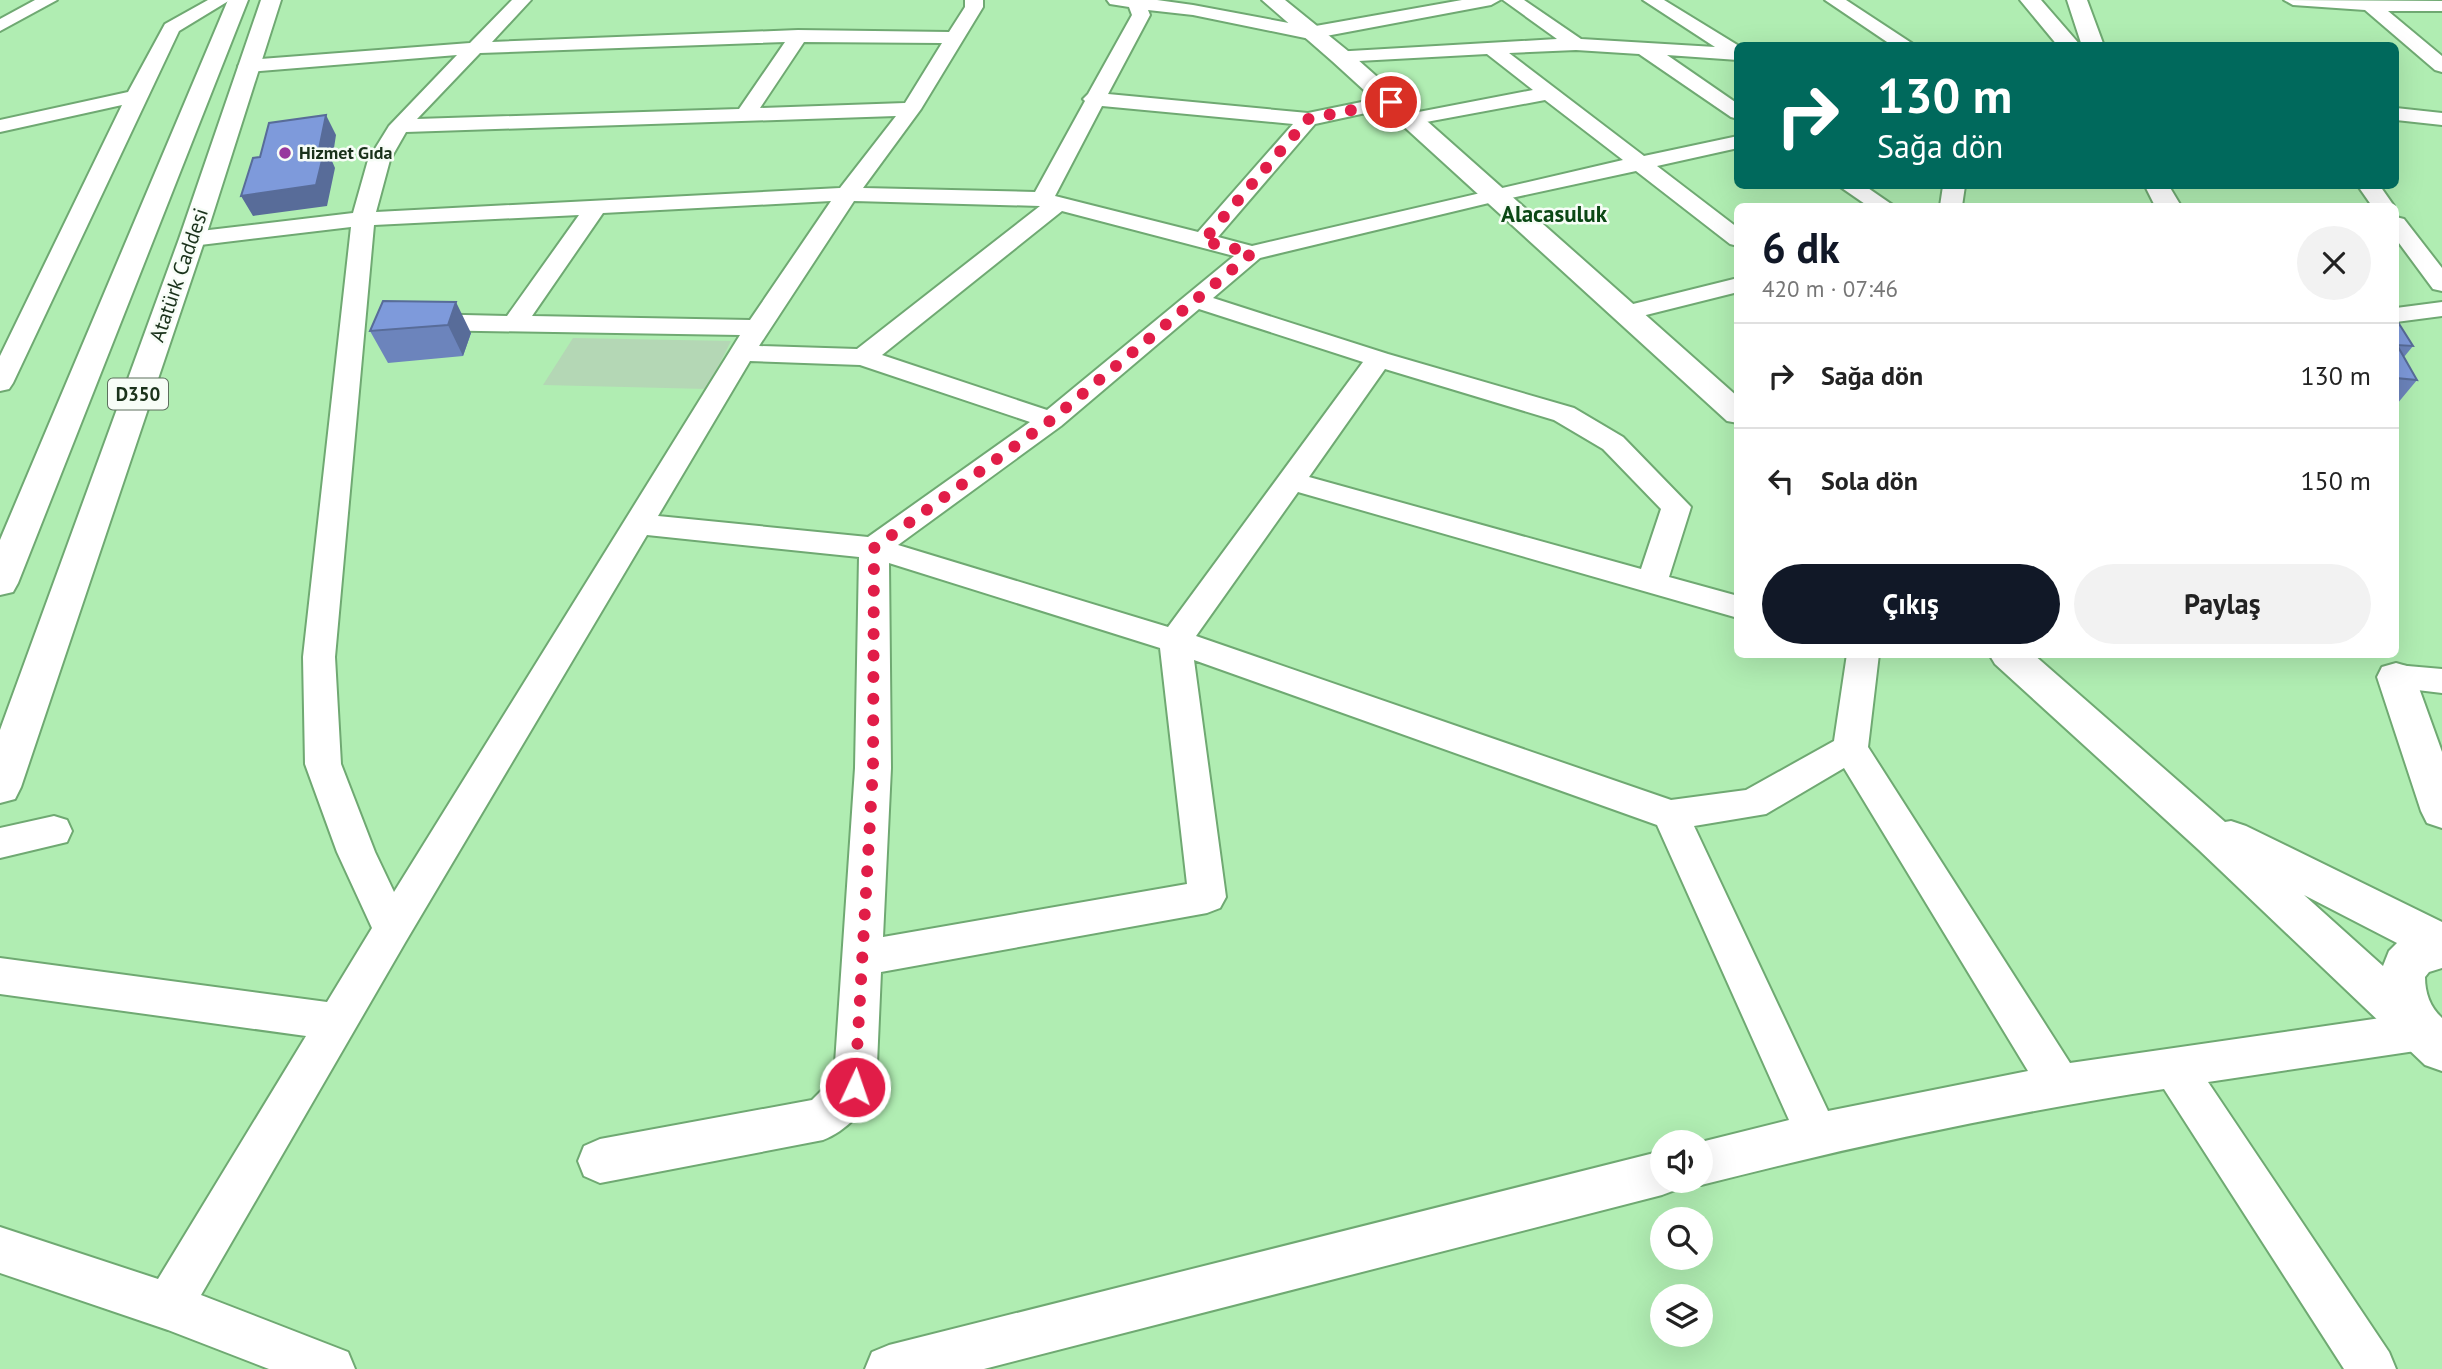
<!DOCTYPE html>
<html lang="tr">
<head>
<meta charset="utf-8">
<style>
  body { margin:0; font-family:"PT Sans",sans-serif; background:#f2f2f2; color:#222; height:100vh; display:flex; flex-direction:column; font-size:26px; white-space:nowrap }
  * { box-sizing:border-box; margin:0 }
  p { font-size:23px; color:#767676 }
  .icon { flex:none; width:38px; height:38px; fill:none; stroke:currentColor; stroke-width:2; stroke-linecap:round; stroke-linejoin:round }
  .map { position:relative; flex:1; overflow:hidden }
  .drawer { position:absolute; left:1734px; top:203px; width:665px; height:455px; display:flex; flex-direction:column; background:#fff; border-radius:10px; box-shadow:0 7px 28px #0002 }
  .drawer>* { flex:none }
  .top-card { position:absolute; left:1734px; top:42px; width:665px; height:147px; border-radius:10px; box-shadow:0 7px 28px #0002; background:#00695c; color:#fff; overflow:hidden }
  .buttons { position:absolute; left:1650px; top:1130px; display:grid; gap:14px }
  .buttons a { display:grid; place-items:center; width:63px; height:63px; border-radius:50%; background:#fff; box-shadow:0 7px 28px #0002; font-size:35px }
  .pin { position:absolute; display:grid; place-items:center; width:60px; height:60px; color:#fff; margin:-30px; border:4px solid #fff; border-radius:50%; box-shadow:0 2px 7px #0007 }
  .me { position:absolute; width:77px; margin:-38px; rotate:3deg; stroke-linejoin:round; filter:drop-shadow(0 0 5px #0008) }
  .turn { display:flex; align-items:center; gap:24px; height:147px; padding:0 28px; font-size:32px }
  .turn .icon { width:91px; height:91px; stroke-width:2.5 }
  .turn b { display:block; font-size:49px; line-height:60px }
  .round { display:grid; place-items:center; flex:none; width:74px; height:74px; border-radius:37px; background:#f2f2f2 }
  .headline { display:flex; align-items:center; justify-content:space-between; height:119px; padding:0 28px }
  h1 { font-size:42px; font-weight:800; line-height:52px; color:#111827 }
  .button { display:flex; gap:14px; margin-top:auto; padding:14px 28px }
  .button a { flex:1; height:80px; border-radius:42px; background:#111827; color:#fff; font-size:28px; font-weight:800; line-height:80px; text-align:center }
  .button a+a { background:#f2f2f2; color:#222 }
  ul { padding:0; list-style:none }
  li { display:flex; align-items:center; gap:21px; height:105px; padding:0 28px; border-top:2px solid #e0e0e0 }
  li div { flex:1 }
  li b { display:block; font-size:26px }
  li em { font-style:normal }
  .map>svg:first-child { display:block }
  .green { fill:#b4d7b5 }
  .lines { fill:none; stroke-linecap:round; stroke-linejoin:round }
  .minor-casing { stroke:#6fa972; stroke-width:4 }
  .major-casing { stroke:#6fa972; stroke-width:4 }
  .highway-casing { stroke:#6fa972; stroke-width:4 }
  .minor { fill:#fff; fill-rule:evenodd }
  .major { fill:#fff; fill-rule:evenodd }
  .highway { fill:#fff; fill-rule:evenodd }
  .wall { fill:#6c84bc }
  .shaded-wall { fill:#586c99 }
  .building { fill:#7e9adb; stroke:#586c99; stroke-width:2 }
  .route { stroke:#e11d48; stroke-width:12; stroke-dasharray:0 21.6 }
  .poi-dot { fill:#98379e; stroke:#f7fdf7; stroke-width:2.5 }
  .labels { text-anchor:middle; stroke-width:5; stroke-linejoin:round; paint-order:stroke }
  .far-poi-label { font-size:18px; font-weight:bold; fill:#1a321b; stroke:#f7fdf7; text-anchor:start }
  .shield { fill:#f7fdf7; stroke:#5c6f5d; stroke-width:2 }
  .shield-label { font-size:19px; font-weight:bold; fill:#1a321b }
  .street-label { font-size:21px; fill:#1a321b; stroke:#f7fdf7 }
  .far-district-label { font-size:23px; font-weight:bold; fill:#0b4815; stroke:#f7fdf7 }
</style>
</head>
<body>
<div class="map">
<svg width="2442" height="1369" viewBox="0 0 2442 1369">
  <rect width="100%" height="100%" fill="#b0edb2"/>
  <path class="green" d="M 573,338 L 731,341 L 707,389 L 543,385 Z"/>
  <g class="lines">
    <g class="minor-casing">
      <path id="minor" d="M 35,0 L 57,0 L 0,31 L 0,19 Z
        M 208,0 L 230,0 L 179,31 L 13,383 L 9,389 L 0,391 L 0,356 L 122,105 L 0,132 L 0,120 L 128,92 L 165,24 Z
        M 512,0 L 531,0 L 492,42 L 798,30 L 949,32 L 965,7 L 965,0 L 983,0 L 983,7 L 921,109 L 863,188 L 1035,192 L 1085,101 L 1083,99 L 1088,94 L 1132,15 L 1129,7 L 1110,4 L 1107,0 L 1157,0 L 1193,5 L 1310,27 L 1462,0 L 1500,0 L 1491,5 L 1310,39 L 1193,15 L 1148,10 L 1150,15 L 1108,94 L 1308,113 L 1391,96 L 1398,98 L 1401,102 L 1398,106 L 1315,124 L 1218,237 L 1252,246 L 1623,160 L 1545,100 L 1410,125 L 1403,123 L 1400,119 L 1403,115 L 1533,90 L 1487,54 L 1340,62 L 1333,60 L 1330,56 L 1333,52 L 1557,39 L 1503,0 L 1524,0 L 1581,39 L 1715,47 L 1643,0 L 1664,0 L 1739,46 L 1738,60 L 1667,55 L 1738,104 L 1738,119 L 1731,117 L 1639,54 L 1576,50 L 1509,53 L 1644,156 L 1738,136 L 1738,148 L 1657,166 L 1738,228 L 1738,246 L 1730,244 L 1636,171 L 1493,202 L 1260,258 L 1213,298 L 1388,354 L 1574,408 L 1623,437 L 1691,507 L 1669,577 L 1738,596 L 1738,618 L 1298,492 L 1196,636 L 1671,800 L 1746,790 L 1834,741 L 1847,654 L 1879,654 L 1868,747 L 2070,1063 L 2422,1012 L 2437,1018 L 2442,1030 L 2437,1044 L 2422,1050 L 2208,1082 L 2389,1352 L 2396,1369 L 2344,1369 L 2164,1089 C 2008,1113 1854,1146 1701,1185 L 1692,1181 L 1701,1181 L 1701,1143 L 1697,1143 L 1789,1120 L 1657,825 L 1194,660 L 1226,897 L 1220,908 L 1207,913 L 881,972 L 876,1087 C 866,1110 846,1131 823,1140 L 600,1183 L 584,1176 L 578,1161 L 584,1146 L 600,1139 L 812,1100 L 834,1078 L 855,768 L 859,557 L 647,535 L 406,941 L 201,1295 L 348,1352 L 355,1369 L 269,1369 L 168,1330 L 0,1273 L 0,1227 L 158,1279 L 306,1036 L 0,994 L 0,958 L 327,1002 L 372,928 L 337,852 L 305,764 L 303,657 L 351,227 L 192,246 L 184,244 L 180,239 L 184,234 L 192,232 L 353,213 L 368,160 L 389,126 L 457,55 L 248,72 L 238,66 L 248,60 L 470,43 ZM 785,42 L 739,109 L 417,119 L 480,53 ZM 804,42 L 942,43 L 905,103 L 760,108 ZM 1102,106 L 1293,124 L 1198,232 L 1055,196 ZM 896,116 L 840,188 L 376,212 L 390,160 L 406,132 ZM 831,201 L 750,320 L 532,316 L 603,213 ZM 854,201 L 1040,206 L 857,349 L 759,346 ZM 1062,211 L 1234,256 L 1047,410 L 882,355 ZM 579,215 L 507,316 L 422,314 L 413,317 L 409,322 L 413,327 L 422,330 L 740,335 L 394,892 L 375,852 L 341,764 L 335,657 L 374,225 ZM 1199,309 L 1363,362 L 1168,627 L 898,545 L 1061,426 ZM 750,361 L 860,365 L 1030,422 L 868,537 L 658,516 ZM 1385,369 L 1554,420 L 1603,449 L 1661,509 L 1641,569 L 1309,477 ZM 889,563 L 1160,648 L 1187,884 L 883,937 L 891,768 ZM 1844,768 L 2028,1071 L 1828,1111 L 1694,826 L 1766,814 Z
        M 1825,0 L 1846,0 L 1916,46 L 1893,46 Z
        M 2284,0 L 2442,1 L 2442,11 L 2388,11 L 2442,56 L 2442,72 L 2435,70 L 2365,10 L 2293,5 Z
        M 2396,108 L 2442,113 L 2442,125 L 2396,120 Z
        M 1839,186 L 1865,186 L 1894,206 L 1868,206 Z
        M 1943,186 L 1965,186 L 1962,206 L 1940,206 Z
        M 2358,186 L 2380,186 L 2394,206 L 2372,206 Z
        M 2396,217 L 2404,219 L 2442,268 L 2442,291 L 2433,289 L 2396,239 Z
        M 1738,278 L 1738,292 L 1626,320 L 1617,318 L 1614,313 L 1617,308 Z
        M 2442,302 L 2442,316 L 2396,322 L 2396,308 Z
        M 2396,665 L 2442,669 L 2442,693 L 2384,686 L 2379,677 L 2384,668 Z
        M 54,816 L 67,820 L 72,831 L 67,842 L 0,858 L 0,828 Z
        M 1662,1151 L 1662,1181 L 1681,1181 L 1678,1189 L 1662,1195 L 984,1369 L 865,1369 L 872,1352 L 889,1345 Z"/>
    </g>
    <g class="major-casing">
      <path id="major" d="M 1262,0 L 1285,0 L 1348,51 L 1738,397 L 1738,423 L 1727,421 L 1332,61 Z
        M 2020,0 L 2041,0 L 2081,46 L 2058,46 Z
        M 2067,0 L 2087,0 L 2104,46 L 2082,46 Z
        M 2145,186 L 2169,186 L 2181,206 L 2155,206 Z
        M 1989,654 L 2033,654 L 2225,822 L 2231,821 L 2246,826 L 2442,922 L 2442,968 L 2429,972 L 2425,977 C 2425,993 2430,1007 2442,1018 L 2442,1071 L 2425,1065 L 2199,850 L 1995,664 ZM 2304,895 L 2397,943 L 2389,951 L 2383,966 Z
        M 2396,663 L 2410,667 L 2415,677 L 2442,752 L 2442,828 L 2427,823 L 2421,811 L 2377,677 L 2382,667 Z"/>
    </g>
    <g class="highway-casing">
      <path id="highway" d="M 228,0 L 248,0 L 18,583 L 13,592 L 0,595 L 0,540 Z
        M 261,0 L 281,0 L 205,239 L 21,787 L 15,799 L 0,803 L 0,730 L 179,239 Z"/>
    </g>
    <use href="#minor" class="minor"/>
    <use href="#major" class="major"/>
    <use href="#highway" class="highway"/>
  </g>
  <path class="wall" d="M 383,301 L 471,333 L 463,356 L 388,363 L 370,331 Z
    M 2396,319 L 2413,346 L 2404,357 L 2417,380 L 2397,404 L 2396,404 Z"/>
  <path class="shaded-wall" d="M 326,115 L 336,135 L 332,161 L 335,168 L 327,206 L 253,216 L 241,196 L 319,149 Z
    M 456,302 L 471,333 L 463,356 L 448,325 Z"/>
  <path class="building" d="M 326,115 L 319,149 L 325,148 L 316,185 L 241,196 L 253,158 L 260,157 L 269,123 Z
    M 383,301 L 456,302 L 448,325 L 370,331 Z
    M 2396,319 L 2413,346 L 2397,345 L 2417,380 L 2396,378 Z"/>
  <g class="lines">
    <path class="route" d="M 855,1087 L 873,768 L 874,548 L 1051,420 L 1252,253 L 1203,241 L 1308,119 L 1391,102"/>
  </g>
  <circle class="poi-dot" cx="285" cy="153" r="7"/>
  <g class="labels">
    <g class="far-poi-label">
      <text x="299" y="159">Hizmet Gıda</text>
    </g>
    <rect class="shield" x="108" y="378.5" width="60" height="31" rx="5"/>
    <g class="shield-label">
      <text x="138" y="401">D350</text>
    </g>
    <g class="street-label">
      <text transform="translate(179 275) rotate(-71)" y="7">Atatürk Caddesi</text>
    </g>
    <g class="far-district-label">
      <text x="1554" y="222">Alacasuluk</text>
    </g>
  </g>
</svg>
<div class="buttons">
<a><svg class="icon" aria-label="sound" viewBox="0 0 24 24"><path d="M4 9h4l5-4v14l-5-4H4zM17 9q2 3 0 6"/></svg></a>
<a><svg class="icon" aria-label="search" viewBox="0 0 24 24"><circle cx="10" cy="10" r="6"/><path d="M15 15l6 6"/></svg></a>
<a><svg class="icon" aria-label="layers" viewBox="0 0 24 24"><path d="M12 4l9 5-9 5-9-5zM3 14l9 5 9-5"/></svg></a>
</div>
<div class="pin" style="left:1391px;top:102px;background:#d93025"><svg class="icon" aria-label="arrive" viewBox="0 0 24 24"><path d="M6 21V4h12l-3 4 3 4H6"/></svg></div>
<svg class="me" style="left:855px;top:1087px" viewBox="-20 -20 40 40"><circle r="17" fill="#e11d48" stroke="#fff" stroke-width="3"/><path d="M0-11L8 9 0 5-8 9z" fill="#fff"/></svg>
<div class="top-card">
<div class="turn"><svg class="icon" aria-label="right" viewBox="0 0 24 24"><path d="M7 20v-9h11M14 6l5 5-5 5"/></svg><div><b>130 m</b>Sağa dön</div></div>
</div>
<section class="drawer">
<div class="headline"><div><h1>6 dk</h1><p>420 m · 07:46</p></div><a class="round"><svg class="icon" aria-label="close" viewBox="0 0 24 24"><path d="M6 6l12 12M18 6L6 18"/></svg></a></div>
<ul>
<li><svg class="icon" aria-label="right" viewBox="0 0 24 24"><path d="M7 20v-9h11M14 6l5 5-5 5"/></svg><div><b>Sağa dön</b></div><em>130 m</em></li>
<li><svg class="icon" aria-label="left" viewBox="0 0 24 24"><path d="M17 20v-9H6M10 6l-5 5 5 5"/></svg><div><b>Sola dön</b></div><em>150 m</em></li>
</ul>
<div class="button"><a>Çıkış</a><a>Paylaş</a></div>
</section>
</div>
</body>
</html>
